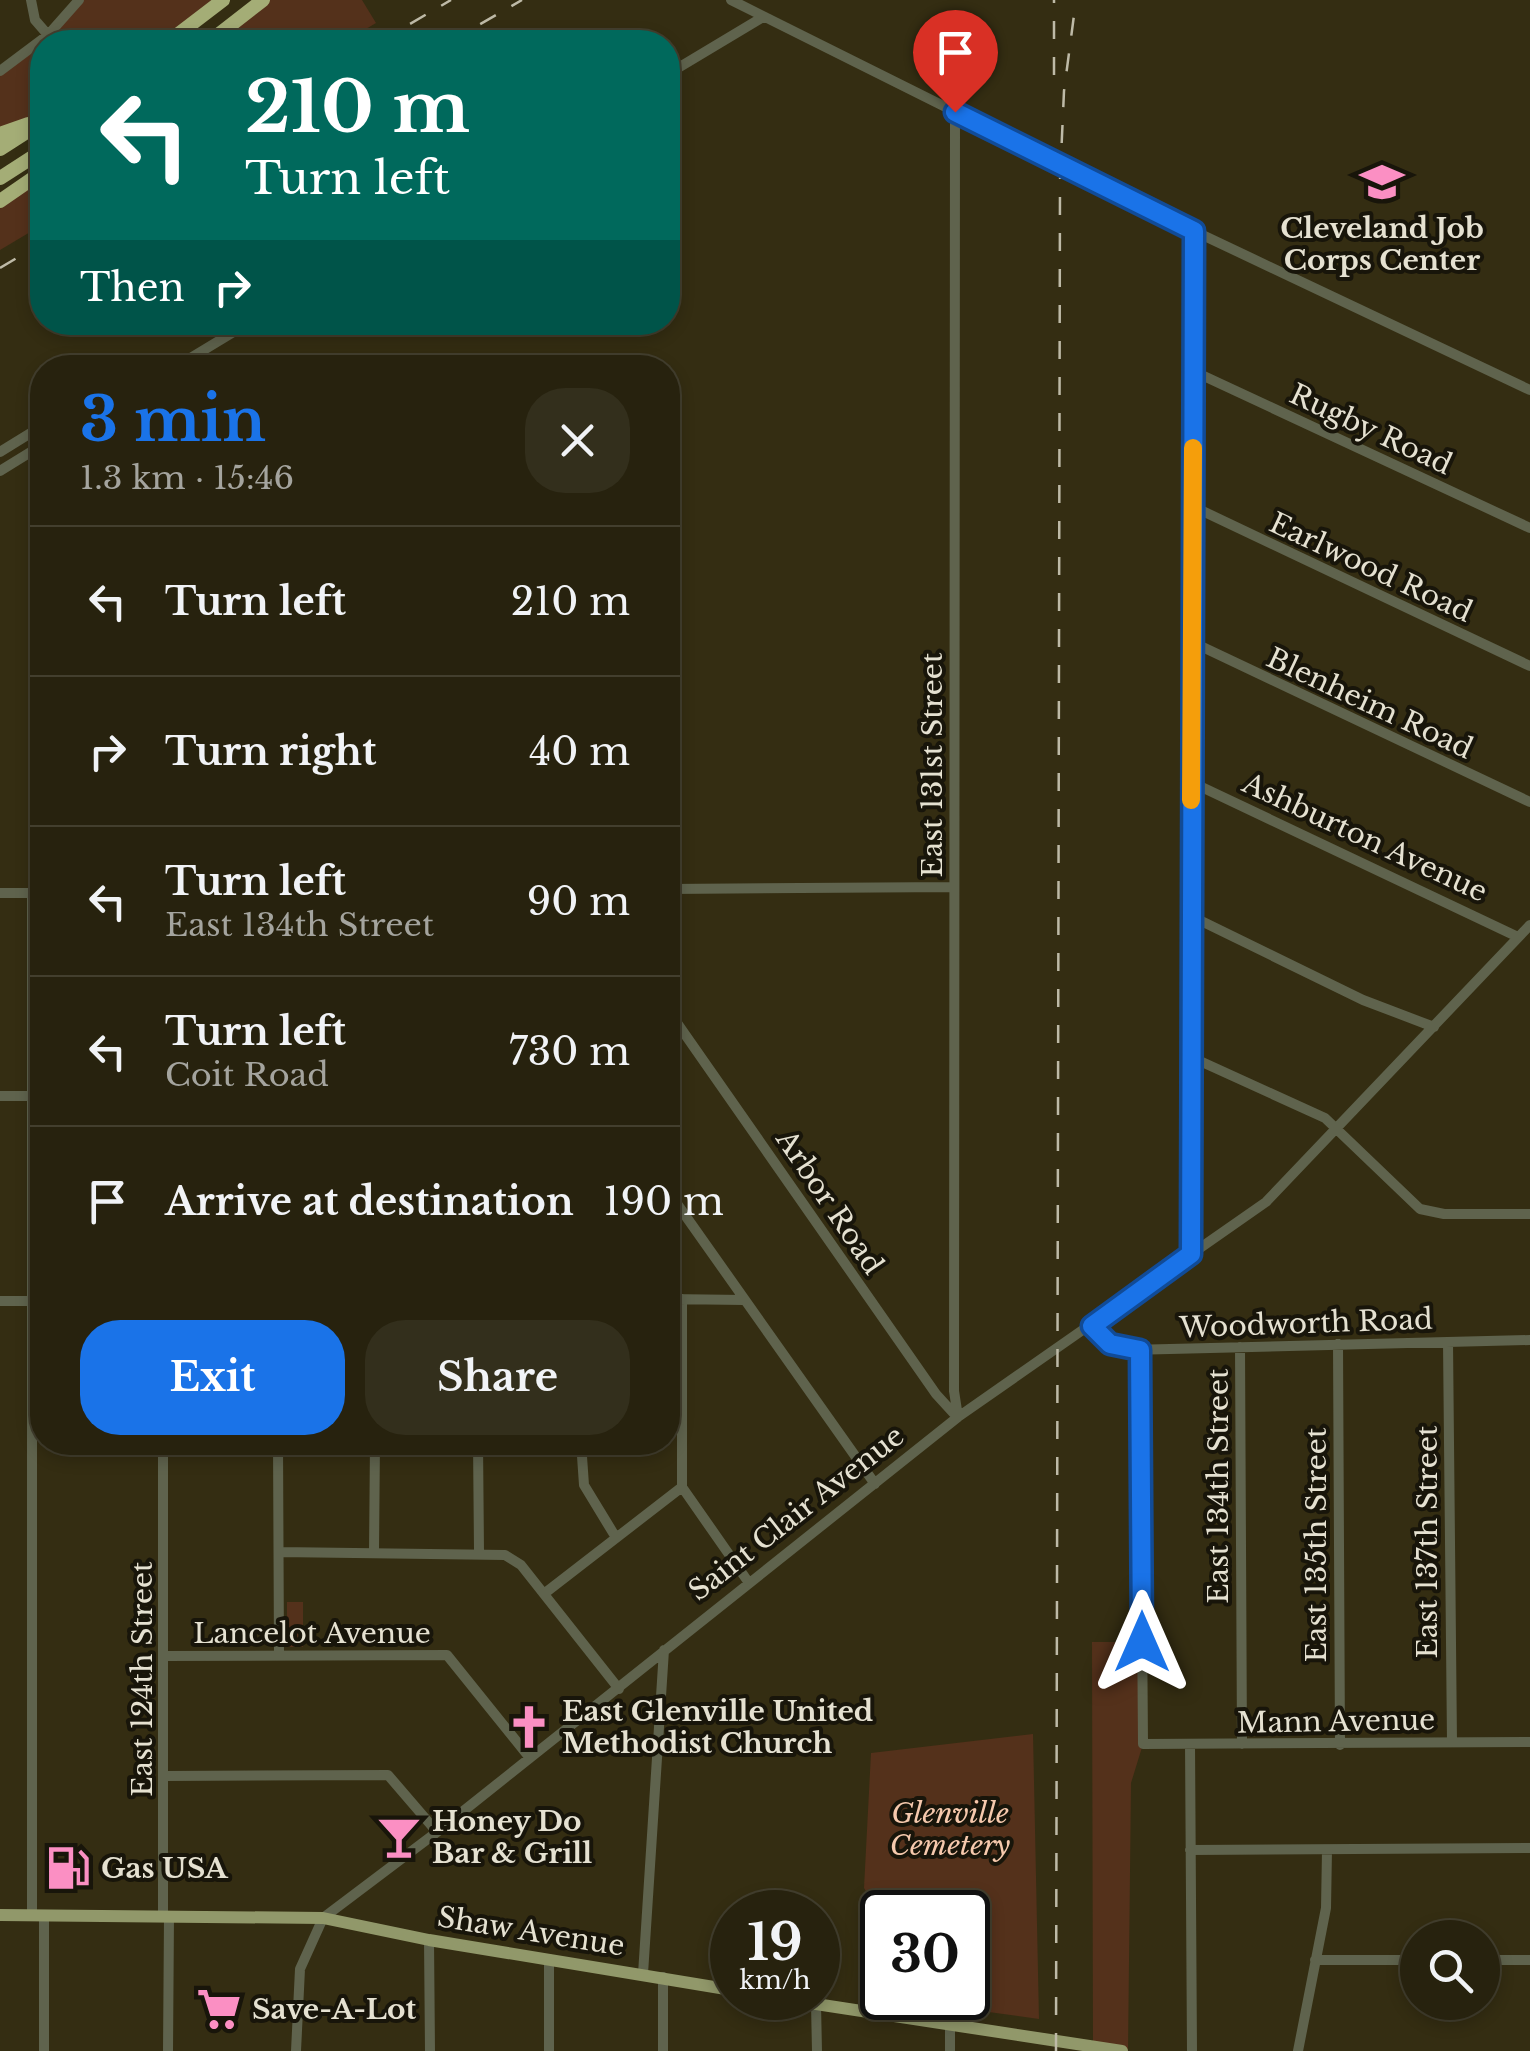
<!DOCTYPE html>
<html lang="en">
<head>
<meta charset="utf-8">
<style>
  body { margin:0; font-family:"Libre Baskerville",serif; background:#332f1c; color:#f1f3f6; height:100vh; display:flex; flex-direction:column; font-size:38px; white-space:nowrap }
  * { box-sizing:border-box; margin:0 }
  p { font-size:32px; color:#a4a49e }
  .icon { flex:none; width:55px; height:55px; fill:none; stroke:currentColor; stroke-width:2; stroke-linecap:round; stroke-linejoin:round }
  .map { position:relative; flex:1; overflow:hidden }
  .details { position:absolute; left:30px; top:355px; width:650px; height:1100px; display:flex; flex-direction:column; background:#27220e; border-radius:40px; box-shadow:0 5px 15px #0003,0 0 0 2px #433f2e }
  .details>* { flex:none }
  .top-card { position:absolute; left:30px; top:30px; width:650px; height:305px; border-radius:40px; box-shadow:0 5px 15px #0003,0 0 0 2px #433f2e; background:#00695c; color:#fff; overflow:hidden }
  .fabs { position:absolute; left:1400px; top:1920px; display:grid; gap:20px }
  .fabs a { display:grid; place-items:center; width:100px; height:100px; border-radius:50%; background:#27220e; box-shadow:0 5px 15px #0003,0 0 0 2px #433f2e; font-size:50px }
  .speed { position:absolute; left:710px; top:1890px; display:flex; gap:20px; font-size:50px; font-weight:700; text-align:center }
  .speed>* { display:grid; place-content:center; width:130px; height:130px; border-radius:50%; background:#27220e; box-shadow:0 5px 15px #0003,0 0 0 2px #433f2e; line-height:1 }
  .speed small { font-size:25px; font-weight:400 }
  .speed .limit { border:5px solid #111; border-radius:15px; background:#fff; color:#111 }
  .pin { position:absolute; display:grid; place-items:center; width:85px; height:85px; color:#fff; margin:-102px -42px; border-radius:50% 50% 50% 0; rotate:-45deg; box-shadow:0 0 10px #0007 }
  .pin .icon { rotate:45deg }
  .me { position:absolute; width:110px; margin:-55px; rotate:0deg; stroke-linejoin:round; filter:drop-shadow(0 0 8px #0008) }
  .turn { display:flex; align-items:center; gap:35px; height:210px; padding:0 50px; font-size:45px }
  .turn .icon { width:130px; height:130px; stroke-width:2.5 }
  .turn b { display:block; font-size:70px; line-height:85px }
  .then { display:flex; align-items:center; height:95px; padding:0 50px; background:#0003; gap:20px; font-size:38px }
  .round { display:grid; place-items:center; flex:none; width:105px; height:105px; border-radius:40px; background:#332f1c }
  .headline { display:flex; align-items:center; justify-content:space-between; height:170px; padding:0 50px }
  h1 { font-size:60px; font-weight:700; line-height:75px; color:#1a73e8 }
  .primary-button { display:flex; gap:20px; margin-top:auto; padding:20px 50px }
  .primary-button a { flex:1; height:115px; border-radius:40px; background:#1a73e8; color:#fff; font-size:40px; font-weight:700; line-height:115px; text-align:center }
  .primary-button a+a { background:#332f1c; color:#f1f3f6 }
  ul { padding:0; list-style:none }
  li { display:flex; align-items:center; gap:30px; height:150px; padding:0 50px; border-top:2px solid #433f2e }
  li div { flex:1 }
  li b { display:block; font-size:38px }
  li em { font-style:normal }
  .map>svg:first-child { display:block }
  .green { fill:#54311b }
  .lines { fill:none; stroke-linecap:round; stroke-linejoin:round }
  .minor { stroke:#5f634d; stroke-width:10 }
  .major { stroke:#91986a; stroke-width:12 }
  .highway { stroke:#a4ad76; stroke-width:14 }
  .rail { stroke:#bebaa7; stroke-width:2.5; stroke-dasharray:18 18; stroke-linecap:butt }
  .route-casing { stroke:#114b97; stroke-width:25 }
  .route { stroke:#1a73e8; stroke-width:18 }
  .slow { stroke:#f59e0b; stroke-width:18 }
  .labels { text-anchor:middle; stroke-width:8; stroke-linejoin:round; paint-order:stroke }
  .poi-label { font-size:28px; font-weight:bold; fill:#e5e1d1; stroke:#18150a; text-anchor:start }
  .street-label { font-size:28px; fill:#e5e1d1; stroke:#18150a }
  .park-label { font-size:28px; font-style:italic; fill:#f6c9ad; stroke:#18150a }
</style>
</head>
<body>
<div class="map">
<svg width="1530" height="2051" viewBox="0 0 1530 2051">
  <rect width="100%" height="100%" fill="#342d12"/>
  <path class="green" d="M 79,0 L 223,0 L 168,42 L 42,42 L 42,119 L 0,134 L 0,71 Z
    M 263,0 L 362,0 L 376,23 L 344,42 L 209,42 Z
    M 42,172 L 42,225 L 0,250 L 0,201 Z
    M 287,1602 L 303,1602 L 303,1647 L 287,1647 Z
    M 1092,1642 L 1142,1642 L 1143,1744 L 1131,1783 L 1128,2051 L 1093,2046 Z
    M 1033,1734 L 1039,2019 L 886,1998 L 968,1998 L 968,1912 L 882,1912 L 882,1916 L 864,1888 L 871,1753 Z"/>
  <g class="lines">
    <path class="minor" d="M 31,0 L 35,20 L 48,35
      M 731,0 L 1194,231 L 1530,390
      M 0,71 L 48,35 L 79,0
      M 668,74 L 763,17
      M 955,112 L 954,1391 L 958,1417
      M 174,368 L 250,322
      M 1193,371 L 1530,528
      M 0,452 L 42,426
      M 0,471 L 42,445
      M 1194,507 L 1530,666
      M 1192,642 L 1530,802
      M 1191,782 L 1518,937
      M 668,889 L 954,887
      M 0,893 L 42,893
      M 1191,916 L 1363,1000 L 1434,1027
      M 668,1010 L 936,1394 L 957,1417
      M 1191,1057 L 1325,1118 L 1420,1209 L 1444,1214 L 1530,1214
      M 0,1096 L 42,1096
      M 668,1191 L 875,1484
      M 1191,1254 L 1194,231
      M 668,1299 L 744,1300
      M 682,1299 L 682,1487 L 749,1583
      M 0,1301 L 42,1301
      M 1092,1326 L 1110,1344 L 1129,1350 L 1530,1340
      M 1448,1342 L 1452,1742
      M 1338,1344 L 1340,1745
      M 1240,1347 L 1242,1744
      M 1140,1350 L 1143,1744 L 1530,1742
      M 278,1442 L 279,1655
      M 478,1442 L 479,1551
      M 581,1442 L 584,1485 L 615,1536
      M 279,1552 L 505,1555 L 521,1565 L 619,1689
      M 374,1552 L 375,1442
      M 545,1593 L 682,1487
      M 164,1656 L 447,1655 L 530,1758
      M 1190,1744 L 1192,2051
      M 164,1776 L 388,1775 L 437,1832
      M 1190,1850 L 1530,1848
      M 32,1916 L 32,893
      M 44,1916 L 44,2051
      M 163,1916 L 163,1442
      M 429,1940 L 430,2051
      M 549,1959 L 549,2051
      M 1315,1960 L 1418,1960
      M 1482,1960 L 1530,1960
      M 643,1974 L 664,1650
      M 663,1977 L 663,2051
      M 816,2004 L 817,2051
      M 950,2024 L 950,2051
      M 168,2051 L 169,1916
      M 296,2051 L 300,1969 L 323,1918 L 437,1832 L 958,1417 L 1266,1202 L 1530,925
      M 1298,2051 L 1326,1908 L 1327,1850"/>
    <path class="major" d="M 0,1915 L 323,1918 L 429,1940 L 732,1990
      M 777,1998 L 1122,2051"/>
    <path class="highway" d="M 168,42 L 223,0
      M 209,42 L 263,0
      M 0,134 L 28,124
      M 0,149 L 42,122
      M 0,178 L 42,151
      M 0,201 L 42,172"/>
    <path class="rail" d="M 379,42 L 451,0
      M 449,42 L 522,0
      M 1054,75 L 1054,0
      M 0,268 L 42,243
      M 1056,2051 L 1060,181 L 1064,91 L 1076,0"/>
  </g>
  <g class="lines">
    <g class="route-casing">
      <path id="route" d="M 955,112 L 1194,231 L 1191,1254 L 1092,1326 L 1110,1344 L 1140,1350 L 1142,1642"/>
    </g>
    <use href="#route" class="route"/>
    <path class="slow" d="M 1191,800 L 1193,448"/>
  </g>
  <defs>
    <g id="school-bare" transform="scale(3.45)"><path d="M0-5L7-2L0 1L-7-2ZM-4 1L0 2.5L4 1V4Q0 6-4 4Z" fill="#fb8fc3" stroke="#18150a" stroke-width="2.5" paint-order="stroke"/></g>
    <g id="church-bare" transform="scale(3.45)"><path d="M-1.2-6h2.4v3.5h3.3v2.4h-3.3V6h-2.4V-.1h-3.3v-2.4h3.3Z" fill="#fb8fc3" stroke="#18150a" stroke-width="2.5" paint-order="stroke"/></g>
    <g id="bar-bare" transform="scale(3.45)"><path d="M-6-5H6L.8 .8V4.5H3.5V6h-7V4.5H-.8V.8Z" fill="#fb8fc3" stroke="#18150a" stroke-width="2.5" paint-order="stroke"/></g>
    <g id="fuel-bare" transform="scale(3.45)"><path d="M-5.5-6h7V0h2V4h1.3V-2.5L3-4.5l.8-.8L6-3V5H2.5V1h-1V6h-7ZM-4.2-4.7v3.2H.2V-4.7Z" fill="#fb8fc3" stroke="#18150a" stroke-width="2.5" paint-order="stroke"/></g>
    <g id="supermarket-bare" transform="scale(3.45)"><path d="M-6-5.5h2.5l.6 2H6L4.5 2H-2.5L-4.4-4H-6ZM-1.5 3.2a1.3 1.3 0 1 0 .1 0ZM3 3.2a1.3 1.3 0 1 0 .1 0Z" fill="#fb8fc3" stroke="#18150a" stroke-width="2.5" paint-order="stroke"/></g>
  </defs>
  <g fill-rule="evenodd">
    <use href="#school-bare" x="1382" y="182"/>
    <use href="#church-bare" x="529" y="1727"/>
    <use href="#bar-bare" x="399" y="1837"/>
    <use href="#fuel-bare" x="68" y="1868"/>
    <use href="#supermarket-bare" x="219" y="2009"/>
  </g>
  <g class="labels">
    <g class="poi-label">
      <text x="1382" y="238" text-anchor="middle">Cleveland Job<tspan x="1382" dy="32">Corps Center</tspan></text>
      <text x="562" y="1721">East Glenville United<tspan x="562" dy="32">Methodist Church</tspan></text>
      <text x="432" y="1831">Honey Do<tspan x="432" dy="32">Bar &amp; Grill</tspan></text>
      <text x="101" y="1878">Gas USA</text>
      <text x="252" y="2019">Save-A-Lot</text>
    </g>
    <g class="street-label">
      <text transform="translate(1371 429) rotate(25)" y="10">Rugby Road</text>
      <text transform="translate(1371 567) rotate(25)" y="10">Earlwood Road</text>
      <text transform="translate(1370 703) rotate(25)" y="10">Blenheim Road</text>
      <text transform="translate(932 765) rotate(-90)" y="10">East 131st Street</text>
      <text transform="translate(1365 837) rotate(25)" y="10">Ashburton Avenue</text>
      <text transform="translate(830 1202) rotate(56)" y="10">Arbor Road</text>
      <text transform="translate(1306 1323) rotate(-2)" y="10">Woodworth Road</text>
      <text transform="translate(1218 1486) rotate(-90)" y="10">East 134th Street</text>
      <text transform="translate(796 1513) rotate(-38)" y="10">Saint Clair Avenue</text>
      <text transform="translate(1427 1542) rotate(-90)" y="10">East 137th Street</text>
      <text transform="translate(1316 1545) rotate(-90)" y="10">East 135th Street</text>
      <text x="312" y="1643">Lancelot Avenue</text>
      <text transform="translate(142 1679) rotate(-90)" y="10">East 124th Street</text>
      <text transform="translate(1336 1721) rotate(-1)" y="10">Mann Avenue</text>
      <text transform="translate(531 1931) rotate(9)" y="10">Shaw Avenue</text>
    </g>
    <g class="park-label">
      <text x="950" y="1823">Glenville<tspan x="950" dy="32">Cemetery</tspan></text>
    </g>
  </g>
</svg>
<div class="fabs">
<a><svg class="icon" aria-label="search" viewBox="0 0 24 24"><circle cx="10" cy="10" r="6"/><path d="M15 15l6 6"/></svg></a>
</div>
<div class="speed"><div>19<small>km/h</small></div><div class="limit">30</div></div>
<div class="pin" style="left:955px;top:112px;background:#d93025"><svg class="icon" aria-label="arrive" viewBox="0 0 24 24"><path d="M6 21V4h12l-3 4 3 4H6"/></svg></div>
<svg class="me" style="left:1142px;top:1642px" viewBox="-20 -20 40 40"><path d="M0-17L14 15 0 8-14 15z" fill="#1a73e8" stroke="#fff" stroke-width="4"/></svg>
<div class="top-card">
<div class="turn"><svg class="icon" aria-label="left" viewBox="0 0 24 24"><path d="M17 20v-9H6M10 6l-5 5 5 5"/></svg><div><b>210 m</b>Turn left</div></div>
<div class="then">Then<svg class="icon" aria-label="right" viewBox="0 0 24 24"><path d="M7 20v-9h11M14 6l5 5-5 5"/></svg></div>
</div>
<section class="details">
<div class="headline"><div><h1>3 min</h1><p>1.3 km · 15:46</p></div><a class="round"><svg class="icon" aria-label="close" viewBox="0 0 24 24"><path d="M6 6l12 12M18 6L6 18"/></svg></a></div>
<ul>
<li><svg class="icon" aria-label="left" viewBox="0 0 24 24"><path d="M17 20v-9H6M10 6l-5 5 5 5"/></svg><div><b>Turn left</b></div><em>210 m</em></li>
<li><svg class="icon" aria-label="right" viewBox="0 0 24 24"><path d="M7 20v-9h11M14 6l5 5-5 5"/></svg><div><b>Turn right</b></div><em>40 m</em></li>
<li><svg class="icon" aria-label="left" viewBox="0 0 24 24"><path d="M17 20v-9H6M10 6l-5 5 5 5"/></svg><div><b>Turn left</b><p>East 134th Street</p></div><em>90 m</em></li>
<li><svg class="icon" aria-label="left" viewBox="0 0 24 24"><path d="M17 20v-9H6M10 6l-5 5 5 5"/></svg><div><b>Turn left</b><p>Coit Road</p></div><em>730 m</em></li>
<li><svg class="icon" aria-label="arrive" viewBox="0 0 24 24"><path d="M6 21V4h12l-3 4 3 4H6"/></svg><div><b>Arrive at destination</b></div><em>190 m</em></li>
</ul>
<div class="primary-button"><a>Exit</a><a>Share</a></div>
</section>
</div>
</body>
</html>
